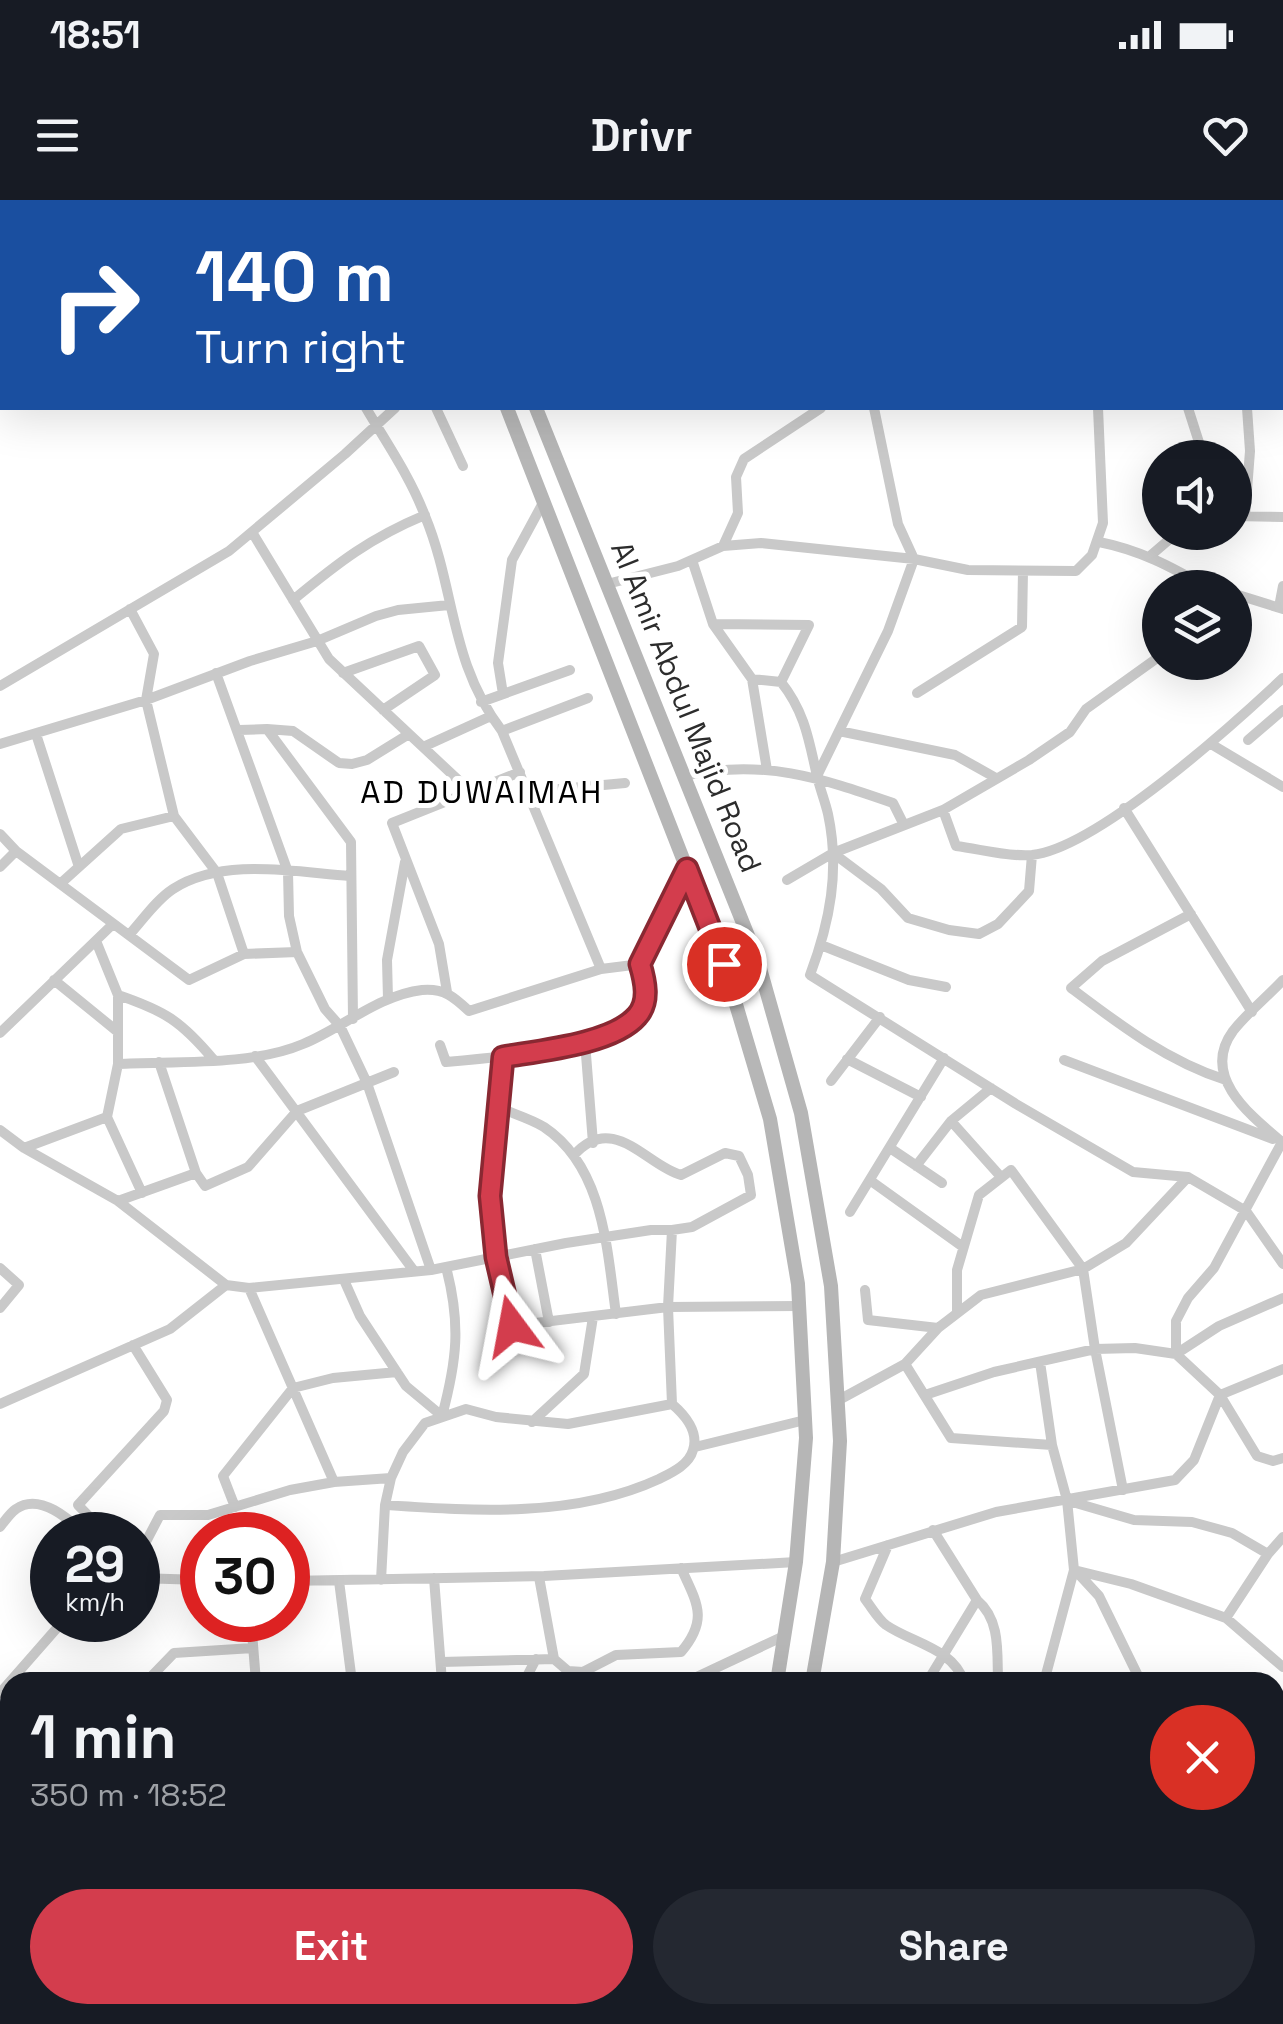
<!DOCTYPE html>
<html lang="en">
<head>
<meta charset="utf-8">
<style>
  body { margin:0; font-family:"Space Grotesk",sans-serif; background:#242831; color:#f1f3f6; height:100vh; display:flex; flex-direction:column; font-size:38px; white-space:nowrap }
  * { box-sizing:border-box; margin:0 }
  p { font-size:32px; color:#9ea1a6 }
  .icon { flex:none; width:55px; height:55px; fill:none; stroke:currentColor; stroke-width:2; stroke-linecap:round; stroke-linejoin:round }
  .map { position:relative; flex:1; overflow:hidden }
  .panel { position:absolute; left:0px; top:1472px; width:1285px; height:352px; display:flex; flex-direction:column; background:#171b24; border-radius:30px 30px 0 0; box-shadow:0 10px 40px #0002 }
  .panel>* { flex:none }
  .banner { position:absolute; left:0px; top:0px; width:1285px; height:210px; box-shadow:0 10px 40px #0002; background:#1a4fa0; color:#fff; overflow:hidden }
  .controls { position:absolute; left:1142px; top:240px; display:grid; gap:20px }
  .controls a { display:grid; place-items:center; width:110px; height:110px; border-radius:50%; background:#171b24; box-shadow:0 10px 40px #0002; font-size:50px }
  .speed { position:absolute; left:30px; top:1312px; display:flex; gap:20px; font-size:50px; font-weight:700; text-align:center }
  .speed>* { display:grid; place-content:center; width:130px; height:130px; border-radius:50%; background:#171b24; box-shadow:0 10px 40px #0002; line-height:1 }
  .speed small { font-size:25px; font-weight:400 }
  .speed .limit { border:15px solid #d22; background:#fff; color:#111 }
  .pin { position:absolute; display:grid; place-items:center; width:85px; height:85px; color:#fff; margin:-42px; border:5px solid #fff; border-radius:50%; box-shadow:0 2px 10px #0007 }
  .me { position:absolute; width:110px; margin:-55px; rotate:347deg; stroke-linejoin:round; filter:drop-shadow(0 0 8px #0008) }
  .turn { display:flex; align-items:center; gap:35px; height:210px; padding:0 30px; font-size:45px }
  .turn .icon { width:130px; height:130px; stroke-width:2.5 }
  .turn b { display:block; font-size:70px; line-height:85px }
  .round { display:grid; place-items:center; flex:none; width:105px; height:105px; border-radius:52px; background:#242831 }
  .overview { display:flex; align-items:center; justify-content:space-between; height:170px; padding:0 30px }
  h1 { font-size:60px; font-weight:700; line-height:75px }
  .primary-button { display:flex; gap:20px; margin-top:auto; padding:20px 30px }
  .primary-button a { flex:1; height:115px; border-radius:60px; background:#d33d4d; color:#fff; font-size:40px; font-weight:700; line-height:115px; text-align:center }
  .primary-button a+a { background:#242831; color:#f1f3f6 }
  .status { display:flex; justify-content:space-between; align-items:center; height:70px; padding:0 50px; background:#171b24; direction:ltr }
  .status svg { height:28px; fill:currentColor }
  header { display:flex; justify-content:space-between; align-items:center; height:130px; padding:0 30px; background:#171b24; font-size:45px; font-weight:700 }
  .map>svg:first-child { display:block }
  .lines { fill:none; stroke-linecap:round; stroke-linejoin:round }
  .street { stroke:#c9c9c9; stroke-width:10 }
  .secondary { stroke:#b6b6b6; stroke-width:14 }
  .route-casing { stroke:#892832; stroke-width:25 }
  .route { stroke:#d33d4d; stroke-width:18 }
  .labels { text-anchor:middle; stroke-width:10; stroke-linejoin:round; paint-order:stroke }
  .street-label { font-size:30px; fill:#2c2c2c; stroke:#fff }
  .neighbourhood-label { font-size:32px; letter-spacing:2.5px; fill:#000; stroke:#fff }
</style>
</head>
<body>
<div class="status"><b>18:51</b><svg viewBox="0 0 49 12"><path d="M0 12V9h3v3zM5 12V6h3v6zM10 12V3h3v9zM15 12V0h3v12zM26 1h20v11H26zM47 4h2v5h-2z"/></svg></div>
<header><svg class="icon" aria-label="menu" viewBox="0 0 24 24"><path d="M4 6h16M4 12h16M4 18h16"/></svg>Drivr<svg class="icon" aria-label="heart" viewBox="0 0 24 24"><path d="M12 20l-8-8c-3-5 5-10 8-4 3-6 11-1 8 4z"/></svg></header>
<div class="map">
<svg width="1283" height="1824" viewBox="0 0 1283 1824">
  <rect width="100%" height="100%" fill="#fff"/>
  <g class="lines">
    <path class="street" d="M 66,0 L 67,2
      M 335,0 L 338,2
      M 604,0 L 605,2
      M 1087,0 L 1088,2
      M 1223,0 L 1224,2
      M 109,2 L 115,0
      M 1282,8 L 1283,8
      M 0,73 L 2,71
      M 1282,139 L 1283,139
      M 366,208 C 386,242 411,278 425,316 C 456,391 449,461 502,531 L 601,769
      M 436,208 L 463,266
      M 1188,208 L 1204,258
      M 1235,316 L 1283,317
      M 1245,316 L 1250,251 L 1247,208
      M 252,332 L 329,459 L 471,592
      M 1099,342 C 1140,350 1172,367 1208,388
      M 723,346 L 738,313 L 736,277 L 744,259 L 821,208
      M 1150,356 L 1178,332
      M 692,360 L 713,424 L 752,479 L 767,570
      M 607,384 L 678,366 L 723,346 L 761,343 L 914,359 L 968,370 L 1076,371 L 1092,355 L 1103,323 L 1098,208
      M 1235,394 L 1283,409
      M 293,400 C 339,362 370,338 425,315
      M 1279,407 L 1283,386
      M 130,409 L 154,454 L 146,500 L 174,616 L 217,673 L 244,754
      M 713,424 L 809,425 L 781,482 L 752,479
      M 216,473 L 288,672 L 289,716 L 297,752 L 325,809 L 340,826 L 367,883 L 431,1070
      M 343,473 L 419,446 L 435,475 L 383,510
      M 781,482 C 805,512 809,541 817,576 C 820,589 825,601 828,614 C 840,670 830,722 810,775 L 1016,904 L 1133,972 L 1188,977 L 1246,1011 L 1283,1064
      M 0,486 L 229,351 L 345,254 L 395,208
      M 917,493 L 1022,427 L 1023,371
      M 503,494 L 498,463 L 512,360 L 544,301
      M 481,502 L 570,470
      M 267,529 L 293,531 L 339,563 L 352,564 L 367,560 L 409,534
      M 239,530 L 267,529 L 351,642 L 353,819
      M 502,531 L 588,498
      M 839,531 L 955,555 L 996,578
      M 36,534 L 79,667
      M 1248,540 L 1283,510
      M 0,544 L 146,500 L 250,461 L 317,441 L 376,416 L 398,410 L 449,405
      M 1211,544 L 1283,587
      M 423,547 L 491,516
      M 684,576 C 762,558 821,578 893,603 L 904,625
      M 817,576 L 888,431 L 914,359 L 898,324 L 874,208
      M 528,592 L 625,583
      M 1124,608 L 1252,812
      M 943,610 L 956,646 C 980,649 1008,657 1032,655 C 1097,648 1234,524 1283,478
      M 0,634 L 16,651 L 189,780 L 244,754 L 297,752
      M 833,653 L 881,689 L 908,718 L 949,730 L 979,734 L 998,724 L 1029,691 L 1032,655
      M 0,667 L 16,651
      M 787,680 L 833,653 L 943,610 L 1029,560 L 1070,532 L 1086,509 L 1160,456
      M 60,684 L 121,629 L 174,616
      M 1191,714 L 1102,761 L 1071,788 C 1120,825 1167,861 1226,880
      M 129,735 C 142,721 156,700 173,689 C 223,657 294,672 350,676
      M 96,741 L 118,795 L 118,864 L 107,917 L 142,993
      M 821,745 L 909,780 L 946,787
      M 54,780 L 118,832
      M 447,792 L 439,744 L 392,623 L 520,572
      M 118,795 C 165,811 181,821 213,859
      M 388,799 L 387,760 L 405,662
      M 0,833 L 113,724
      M 585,842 L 593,943
      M 440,845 L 446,862 C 484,859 625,847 641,810 C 648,794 645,780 641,764
      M 255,856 L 414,1071
      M 503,857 L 490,996 L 496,1057 L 512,1126
      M 847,859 L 921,897
      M 1064,860 L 1273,939
      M 159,862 L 196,973 L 205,986 L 248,967 L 297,911 L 394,872
      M 118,864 C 174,861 252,866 303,844 C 342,828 379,795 422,790 C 444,788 454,797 469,811 L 601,769 L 641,764 L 687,669
      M 831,881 L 880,817
      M 500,908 C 514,914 531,919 544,927 C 604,967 607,1050 616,1114
      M 951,921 L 1001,977
      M 0,930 L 24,948 L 118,1001 L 226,1085 L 249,1088 L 431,1070 L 566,1043 L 651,1030 L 672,1030 L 692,1027 L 751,995 L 748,975 L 739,956 L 725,953 L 681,975 C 647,966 613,911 574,955
      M 24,948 L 107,917
      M 890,948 L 942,983
      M 916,966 L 951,921 L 991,888
      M 871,981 L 963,1047
      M 118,1001 L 196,973
      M 850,1012 L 944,858
      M 535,1049 L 549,1122
      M 0,1068 L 19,1085 L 0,1108
      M 344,1080 L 360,1116 L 406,1186 L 442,1216 C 457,1160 461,1124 446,1067
      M 249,1088 L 334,1282
      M 865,1090 L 868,1120 L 938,1128
      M 957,1112 L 957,1070 L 979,995 L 1011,970 L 1083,1069 L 1095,1149 L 1123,1290
      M 501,1127 L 668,1107 L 799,1106
      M 1176,1154 L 1176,1121 L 1188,1098 L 1214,1068 L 1282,942 C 1250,915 1200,876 1233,831 C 1247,813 1267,797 1283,780
      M 1176,1154 L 1219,1126 L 1283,1098
      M 1040,1162 L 1052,1245 L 1067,1300 L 1074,1370 L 1044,1482
      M 925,1195 L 994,1172 L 1095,1149 L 1135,1148 L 1176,1154 L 1220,1195 L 1257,1256 L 1273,1261 L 1283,1258
      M 837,1201 L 905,1164
      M 0,1204 L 170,1129 L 226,1085
      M 672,1204 L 668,1107 L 672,1030
      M 532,1222 L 584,1174 L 593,1117
      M 1052,1245 L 951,1238 L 905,1164 L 938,1128 L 981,1095 L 1083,1069 L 1126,1043 L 1188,977
      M 695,1247 L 805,1220
      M 1069,1301 L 1134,1320 L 1192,1322 L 1232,1333 L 1268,1354
      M 235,1307 L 223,1276 L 293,1188 L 333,1178 L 397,1172
      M 0,1327 C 4,1322 10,1313 16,1309 C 40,1292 70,1320 86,1335
      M 107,1335 L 78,1305 L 164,1211 L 167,1200 L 133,1145
      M 888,1345 L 865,1399 C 872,1408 878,1419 886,1425 C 912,1443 953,1448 964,1482
      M 138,1357 L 160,1315 L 208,1315 L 290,1290 L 334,1282 L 391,1278
      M 833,1362 L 996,1312 L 1175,1280 L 1194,1260 L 1220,1195 L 1283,1169
      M 1074,1370 L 1131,1384 L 1226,1418 L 1283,1467
      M 1075,1370 L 1099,1396 L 1141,1482
      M 138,1378 L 202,1380
      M 434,1378 L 442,1482
      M 381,1380 L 385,1305 L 391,1278 L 403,1252 L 425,1223 L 466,1209 L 496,1217 L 568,1224 L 672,1204 C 685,1215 699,1232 693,1250 C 689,1265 671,1273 659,1279 C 575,1318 475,1311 385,1305
      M 288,1381 L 544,1376 L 796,1362
      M 339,1381 L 352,1482
      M 977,1400 C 1001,1420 997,1453 998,1482
      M 1226,1418 L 1268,1354 L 1283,1337
      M 251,1420 L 256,1482
      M 554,1459 L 568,1471 L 583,1472 L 586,1482
      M 441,1462 L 554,1459 L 539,1377
      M 583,1472 L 616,1455 L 681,1452 C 709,1419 697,1403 681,1368
      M 146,1482 L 174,1453 L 253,1448
      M 524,1482 L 536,1459
      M 686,1482 L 784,1436
      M 927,1482 L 977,1400 L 933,1330
      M 0,1493 L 64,1420
      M 1275,1591 L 1283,1585
      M 1275,1600 L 1283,1608
      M 0,1637 L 10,1646
      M 1275,1701 L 1283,1706
      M 0,1754 L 10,1755
      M 1275,1797 L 1283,1801
      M 71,1815 L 74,1824
      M 158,1815 L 159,1824
      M 752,1815 L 772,1824
      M 341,1824 L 362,1815
      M 493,1824 L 512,1824
      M 530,1824 L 530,1815
      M 586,1824 L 590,1815
      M 896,1824 L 905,1815"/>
    <path class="secondary" d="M 426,0 L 427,2
      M 454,0 L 455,2
      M 507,208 L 724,764 L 770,919 L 798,1084 L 806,1238 L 796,1362 L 777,1482
      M 536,208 L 757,758 L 801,913 L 831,1086 L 840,1241 L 833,1362 L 812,1482
      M 989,1815 L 996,1824
      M 1024,1815 L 1032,1824
      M 659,1824 L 663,1815
      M 699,1824 L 703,1815"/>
  </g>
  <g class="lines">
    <g class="route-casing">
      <path id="route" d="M 512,1126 L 496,1057 L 490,996 L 503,857 C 538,851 613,844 637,816 C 650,802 645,781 640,764 L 687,669 L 724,764"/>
    </g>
    <use href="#route" class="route"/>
  </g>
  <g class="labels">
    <g class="street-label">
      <text transform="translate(686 507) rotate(68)" y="10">Al Amir Abdul Majid Road</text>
    </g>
    <g class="neighbourhood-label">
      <text x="482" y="603">AD DUWAIMAH</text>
    </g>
  </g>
</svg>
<div class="controls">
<a><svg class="icon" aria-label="sound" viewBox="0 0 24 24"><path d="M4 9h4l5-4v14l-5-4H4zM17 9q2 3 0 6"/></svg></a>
<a><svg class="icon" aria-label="layers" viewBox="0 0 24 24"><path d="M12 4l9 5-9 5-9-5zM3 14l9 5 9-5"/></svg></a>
</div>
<div class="speed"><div>29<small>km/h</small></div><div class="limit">30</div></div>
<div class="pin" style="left:724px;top:764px;background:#d93025"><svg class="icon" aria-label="arrive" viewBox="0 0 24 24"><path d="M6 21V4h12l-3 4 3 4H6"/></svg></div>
<svg class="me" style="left:512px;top:1126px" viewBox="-20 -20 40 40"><path d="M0-17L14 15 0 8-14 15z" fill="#d33d4d" stroke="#fff" stroke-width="4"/></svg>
<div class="banner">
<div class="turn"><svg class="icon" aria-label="right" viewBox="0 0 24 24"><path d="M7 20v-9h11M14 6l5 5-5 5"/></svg><div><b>140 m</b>Turn right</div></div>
</div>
<section class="panel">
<div class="overview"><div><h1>1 min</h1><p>350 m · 18:52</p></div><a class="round" style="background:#d93025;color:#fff"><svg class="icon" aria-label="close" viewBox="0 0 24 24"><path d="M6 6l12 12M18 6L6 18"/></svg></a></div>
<div class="primary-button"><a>Exit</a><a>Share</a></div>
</section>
</div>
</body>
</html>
